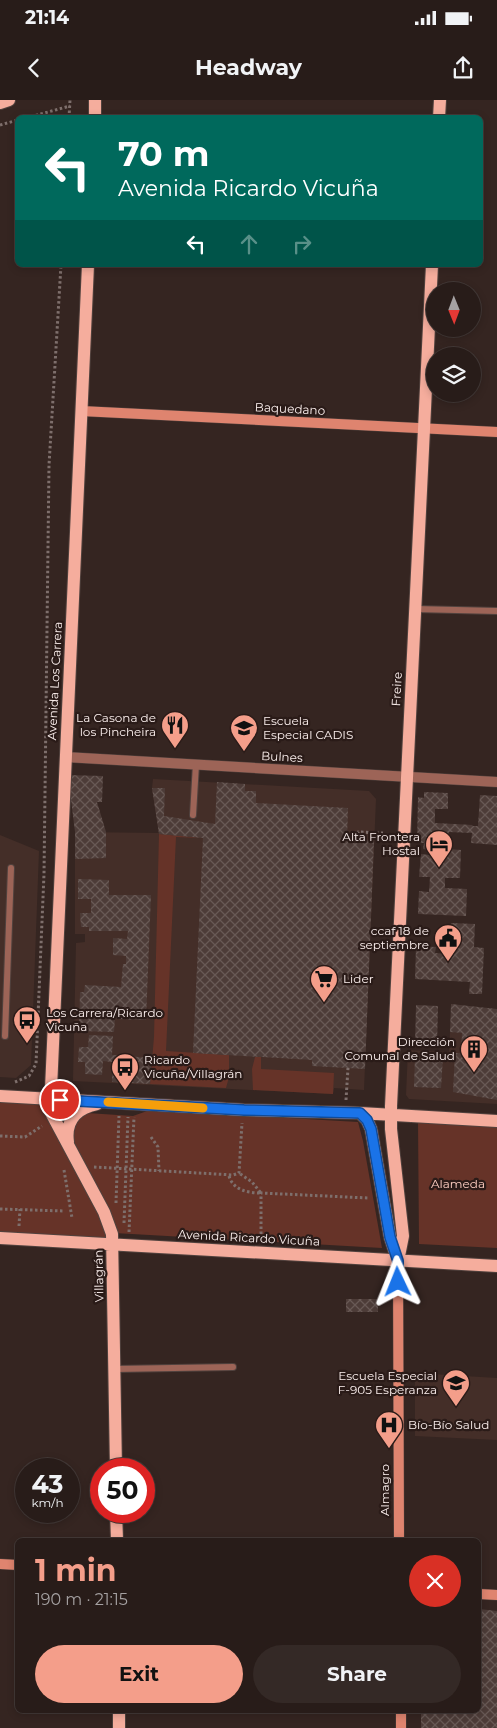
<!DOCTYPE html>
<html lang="en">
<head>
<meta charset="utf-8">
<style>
  body { margin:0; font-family:Montserrat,sans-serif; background:#342926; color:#f1f3f6; height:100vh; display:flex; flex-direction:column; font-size:19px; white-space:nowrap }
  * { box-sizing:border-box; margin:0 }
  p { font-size:16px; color:#a5a1a2 }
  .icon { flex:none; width:28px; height:28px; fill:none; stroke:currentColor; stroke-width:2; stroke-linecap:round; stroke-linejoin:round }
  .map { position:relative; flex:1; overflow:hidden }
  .side { position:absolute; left:15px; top:1438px; width:466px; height:175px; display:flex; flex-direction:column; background:#281c19; border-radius:8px; box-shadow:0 2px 8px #0003,0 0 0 1px #443a38 }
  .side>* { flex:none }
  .top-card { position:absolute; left:15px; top:15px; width:468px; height:152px; border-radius:8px; box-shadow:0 2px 8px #0003,0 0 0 1px #443a38; background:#00695c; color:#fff; overflow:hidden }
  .needle { width:32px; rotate:179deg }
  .tools { position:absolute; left:426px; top:182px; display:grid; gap:10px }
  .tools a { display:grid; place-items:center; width:55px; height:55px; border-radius:50%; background:#281c19; box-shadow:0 2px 8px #0003,0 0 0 1px #443a38; font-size:25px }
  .speed { position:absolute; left:15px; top:1358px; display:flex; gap:10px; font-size:25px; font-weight:700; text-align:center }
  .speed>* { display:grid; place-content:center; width:65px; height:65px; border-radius:50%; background:#281c19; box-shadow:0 2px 8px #0003,0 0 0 1px #443a38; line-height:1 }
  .speed small { font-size:12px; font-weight:400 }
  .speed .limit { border:8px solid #d22; background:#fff; color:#111 }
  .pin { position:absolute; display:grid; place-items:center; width:42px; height:42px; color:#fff; margin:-21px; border:2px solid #fff; border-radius:50%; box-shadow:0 1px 5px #0007 }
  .me { position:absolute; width:55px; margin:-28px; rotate:358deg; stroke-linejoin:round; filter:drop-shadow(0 0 4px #0008) }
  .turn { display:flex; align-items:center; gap:18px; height:105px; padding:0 20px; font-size:22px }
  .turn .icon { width:65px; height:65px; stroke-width:2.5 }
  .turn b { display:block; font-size:35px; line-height:42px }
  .lanes { display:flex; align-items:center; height:48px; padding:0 20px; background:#0003; justify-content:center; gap:25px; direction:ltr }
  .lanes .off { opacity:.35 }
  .round { display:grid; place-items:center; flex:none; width:52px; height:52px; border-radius:26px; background:#342926 }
  .head { display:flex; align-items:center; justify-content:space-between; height:85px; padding:0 20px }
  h1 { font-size:30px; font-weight:700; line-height:38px; color:#f49e8a }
  .primary-button { display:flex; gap:10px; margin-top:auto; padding:10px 20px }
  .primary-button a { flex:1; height:58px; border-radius:30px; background:#f49e8a; color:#111; font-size:20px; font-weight:700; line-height:58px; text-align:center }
  .primary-button a+a { background:#342926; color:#f1f3f6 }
  .status { display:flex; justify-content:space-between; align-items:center; height:35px; padding:0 25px; background:#281c19; direction:ltr }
  .status svg { height:14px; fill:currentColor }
  header { display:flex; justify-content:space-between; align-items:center; height:65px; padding:0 20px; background:#281c19; font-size:22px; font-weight:700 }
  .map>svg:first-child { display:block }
  .built { fill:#442e28 }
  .green { fill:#663328 }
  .building { fill:url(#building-cross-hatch) }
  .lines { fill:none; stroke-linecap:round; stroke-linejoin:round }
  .lane-casing { stroke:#51423e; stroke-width:8 }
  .street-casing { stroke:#51423e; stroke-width:11 }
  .secondary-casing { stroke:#51423e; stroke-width:11 }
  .primary-casing { stroke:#51423e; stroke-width:14 }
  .path { stroke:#7e6f6c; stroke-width:3; stroke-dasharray:2.5 2.5; stroke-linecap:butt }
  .lane { stroke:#9d6457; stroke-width:6 }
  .street { stroke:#9d6457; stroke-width:10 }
  .secondary { stroke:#df846f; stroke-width:10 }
  .primary { stroke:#f5ad9d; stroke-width:12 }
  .route-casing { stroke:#114b97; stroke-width:12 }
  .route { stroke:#1a73e8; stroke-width:9 }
  .slow { stroke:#f59e0b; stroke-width:9 }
  .labels { text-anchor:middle; stroke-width:4.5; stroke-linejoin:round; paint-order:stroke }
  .street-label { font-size:12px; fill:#fdf1ef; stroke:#2a1b18 }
  .poi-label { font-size:12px; fill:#fdf1ef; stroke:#2a1b18; text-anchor:end }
  .park-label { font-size:12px; fill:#fdcdc1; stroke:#2a1b18 }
</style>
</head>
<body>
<div class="status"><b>21:14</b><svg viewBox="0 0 49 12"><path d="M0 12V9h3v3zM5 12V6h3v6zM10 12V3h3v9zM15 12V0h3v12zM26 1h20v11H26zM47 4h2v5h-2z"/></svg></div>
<header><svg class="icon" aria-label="back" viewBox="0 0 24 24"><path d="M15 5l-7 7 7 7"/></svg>Headway<svg class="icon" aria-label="share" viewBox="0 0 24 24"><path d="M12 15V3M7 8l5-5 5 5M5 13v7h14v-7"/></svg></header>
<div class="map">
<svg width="497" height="1628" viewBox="0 0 497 1628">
  <defs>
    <pattern id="building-cross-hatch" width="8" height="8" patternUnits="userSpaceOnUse" patternTransform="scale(1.25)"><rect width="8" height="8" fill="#4d3c38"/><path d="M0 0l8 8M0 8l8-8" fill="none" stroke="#685955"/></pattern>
  </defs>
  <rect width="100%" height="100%" fill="#352521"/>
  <path class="built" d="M 153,679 L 369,691 L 376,699 L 364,990 L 334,988 L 333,994 L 73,981 L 76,843 L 85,842 L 85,834 L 75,834 L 75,732 L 159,733 L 152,688 Z
    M 0,735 L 39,751 L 31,965 L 16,978 L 0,977 Z
    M 450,932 L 497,933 L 497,1004 L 409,999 L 406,995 L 408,950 L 449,952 Z
    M 415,1273 L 497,1278 L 497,1340 L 415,1336 Z"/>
  <path class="green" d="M 159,734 L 202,738 L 176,737 L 166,951 L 229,955 L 229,977 L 226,988 L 150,984 L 154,937 Z
    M 255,957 L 261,957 L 261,969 L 334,973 L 333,994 L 253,990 L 252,969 Z
    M 0,1001 L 47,1004 L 100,1110 L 108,1142 L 0,1135 Z
    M 150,1010 L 358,1022 L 363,1041 L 382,1148 L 114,1133 L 70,1037 L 71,1024 L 87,1013 L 133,1016 Z
    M 418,1020 L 497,1024 L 497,1148 L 419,1144 Z"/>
  <path class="building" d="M 68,675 L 103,676 L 102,702 L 97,702 L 106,732 L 106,758 L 75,759 L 75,732 Z
    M 217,682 L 245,684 L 245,691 L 256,691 L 256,703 L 348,708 L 347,739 L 374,740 L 365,969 L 312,966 L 312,960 L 193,953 L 203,738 L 159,734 L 152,688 L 165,688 L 164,716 L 215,724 Z
    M 424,692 L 448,693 L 448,709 L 435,709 L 435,723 L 473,725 L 472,726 L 478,726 L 480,695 L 497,696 L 497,745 L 471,743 L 472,733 L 449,732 L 448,749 L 461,750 L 460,778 L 445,778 L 445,788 L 467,789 L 466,816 L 418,814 L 419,791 L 429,792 L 430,777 L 419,777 L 421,754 L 429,755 L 429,750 L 423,749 L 424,743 L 417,743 L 418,697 L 424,698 Z
    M 78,779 L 109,780 L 109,795 L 151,795 L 146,920 L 115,919 L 114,932 L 79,931 L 80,892 L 84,892 L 85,885 L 121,887 L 123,864 L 126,864 L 126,856 L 113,855 L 113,838 L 127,839 L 128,831 L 89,831 L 89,827 L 81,827 L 80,813 L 91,813 L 91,799 L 78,799 Z
    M 451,823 L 475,824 L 474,847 L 484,848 L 482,894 L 469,894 L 470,882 L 415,879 L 416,846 L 436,847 L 435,853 L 449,854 Z
    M 451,904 L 497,909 L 497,1000 L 453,992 L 455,953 L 461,953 L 462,933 L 450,932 Z
    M 416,905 L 438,906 L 437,946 L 415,945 Z
    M 89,935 L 113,936 L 112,955 L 152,958 L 150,984 L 112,982 L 112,962 L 103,961 L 102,975 L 85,974 L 85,962 L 78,962 L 79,947 L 88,947 Z
    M 415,956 L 443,957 L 441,988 L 414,987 Z
    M 346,1199 L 378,1199 L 378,1212 L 346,1212 Z
    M 479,1509 L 497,1511 L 497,1628 L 421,1628 L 421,1610 L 479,1610 Z"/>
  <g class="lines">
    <g class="lane-casing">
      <path id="lane" d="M 415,509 L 497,511
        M 193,715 L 196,664
        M 5,936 L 11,768
        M 114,1269 L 233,1267"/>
    </g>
    <g class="street-casing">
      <path id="street" d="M 65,657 L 497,682"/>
    </g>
    <g class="secondary-casing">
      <path id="secondary" d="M 81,311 L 497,332
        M 398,1161 L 399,1440
        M 0,1464 L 18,1465
        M 479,1494 L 497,1495
        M 401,1610 L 401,1628"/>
    </g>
    <g class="primary-casing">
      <path id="primary" d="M 0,3 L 9,0
        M 95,18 L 95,0
        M 439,18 L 440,0
        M 88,165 L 50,1011 L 104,1112 L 112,1134 L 116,1369
        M 0,996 L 244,1010 L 360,1013 L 497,1021
        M 360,1013 L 367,1020 L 371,1029 L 390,1137 L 398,1161
        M 68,1042 C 65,1021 77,1008 97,1004
        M 0,1138 L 497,1166
        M 398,1161 L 403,1136 L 391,1029 L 391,1006 L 432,165
        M 116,1411 L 117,1440
        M 119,1610 L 119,1628"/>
    </g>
    <path class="path" d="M 26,18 L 70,6
      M 69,18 L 70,0
      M 0,25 L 18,20
      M 358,739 L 358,732 L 383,733
      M 15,982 L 29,976 L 36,964 L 44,774 L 49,365 L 61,165
      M 346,1000 L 348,968
      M 0,1036 L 25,1037 L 42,1026
      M 151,1037 L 158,1047 L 159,1071
      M 94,1067 L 233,1075 L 239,1073 L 242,1023
      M 64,1070 L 72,1118
      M 229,1076 C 233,1090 248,1093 261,1093 L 252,1082 L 239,1073
      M 116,1103 L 119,1016
      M 0,1109 L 64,1111
      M 124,1123 L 128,1017
      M 19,1126 L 20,1109
      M 129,1132 L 134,1017
      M 261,1139 L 261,1093 L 368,1098"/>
    <use href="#lane" class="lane"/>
    <use href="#street" class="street"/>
    <use href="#secondary" class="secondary"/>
    <use href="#primary" class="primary"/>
  </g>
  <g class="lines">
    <g class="route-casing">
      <path id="route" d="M 60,1000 L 244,1010 L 360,1013 L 367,1020 L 371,1029 L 390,1137 L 398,1161 L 398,1182"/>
    </g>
    <use href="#route" class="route"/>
    <path class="slow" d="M 108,1002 L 203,1008"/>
  </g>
  <defs>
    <g id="restaurant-pin" transform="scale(1.4375)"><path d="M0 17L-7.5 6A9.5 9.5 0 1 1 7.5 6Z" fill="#f49e8a" stroke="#2a1b18"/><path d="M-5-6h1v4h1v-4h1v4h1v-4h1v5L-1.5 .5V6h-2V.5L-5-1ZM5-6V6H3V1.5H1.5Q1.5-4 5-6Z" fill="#111"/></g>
    <g id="school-pin" transform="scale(1.4375)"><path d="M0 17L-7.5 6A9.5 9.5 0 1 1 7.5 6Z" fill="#f49e8a" stroke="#2a1b18"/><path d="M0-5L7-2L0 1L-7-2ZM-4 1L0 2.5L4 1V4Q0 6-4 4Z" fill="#111"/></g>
    <g id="hotel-pin" transform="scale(1.4375)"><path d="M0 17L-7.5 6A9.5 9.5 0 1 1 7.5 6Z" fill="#f49e8a" stroke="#2a1b18"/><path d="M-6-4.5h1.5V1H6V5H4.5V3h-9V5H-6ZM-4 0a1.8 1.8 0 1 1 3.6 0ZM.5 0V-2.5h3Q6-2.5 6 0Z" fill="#111"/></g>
    <g id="civic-pin" transform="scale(1.4375)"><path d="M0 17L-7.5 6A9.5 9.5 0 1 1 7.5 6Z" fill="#f49e8a" stroke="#2a1b18"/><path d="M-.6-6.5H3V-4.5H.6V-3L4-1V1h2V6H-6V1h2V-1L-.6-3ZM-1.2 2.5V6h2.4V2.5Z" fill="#111"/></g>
    <g id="supermarket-pin" transform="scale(1.4375)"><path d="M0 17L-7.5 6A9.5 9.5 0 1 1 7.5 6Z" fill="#f49e8a" stroke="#2a1b18"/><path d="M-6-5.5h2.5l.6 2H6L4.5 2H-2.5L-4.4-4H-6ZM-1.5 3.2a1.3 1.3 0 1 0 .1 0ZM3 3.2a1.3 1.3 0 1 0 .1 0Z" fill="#111"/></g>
    <g id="bus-pin" transform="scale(1.4375)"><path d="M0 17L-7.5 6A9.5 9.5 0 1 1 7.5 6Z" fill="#f49e8a" stroke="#2a1b18"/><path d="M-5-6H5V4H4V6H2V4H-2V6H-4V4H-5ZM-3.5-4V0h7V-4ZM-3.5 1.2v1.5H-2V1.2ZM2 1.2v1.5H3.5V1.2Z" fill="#111"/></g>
    <g id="building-pin" transform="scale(1.4375)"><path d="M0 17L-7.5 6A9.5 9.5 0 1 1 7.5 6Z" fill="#f49e8a" stroke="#2a1b18"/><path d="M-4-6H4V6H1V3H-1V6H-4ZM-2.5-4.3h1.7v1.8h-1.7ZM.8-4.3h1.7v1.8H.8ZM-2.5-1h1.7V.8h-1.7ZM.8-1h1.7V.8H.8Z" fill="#111"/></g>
    <g id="hospital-pin" transform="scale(1.4375)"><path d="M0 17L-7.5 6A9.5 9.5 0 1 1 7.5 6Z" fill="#f49e8a" stroke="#2a1b18"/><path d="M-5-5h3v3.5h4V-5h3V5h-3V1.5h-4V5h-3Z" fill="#111"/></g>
  </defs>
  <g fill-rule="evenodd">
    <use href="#restaurant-pin" x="175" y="625"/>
    <use href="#school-pin" x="244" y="628"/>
    <use href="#hotel-pin" x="439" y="744"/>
    <use href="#civic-pin" x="448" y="838"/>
    <use href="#supermarket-pin" x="324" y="879"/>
    <use href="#bus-pin" x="27" y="920"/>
    <use href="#building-pin" x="474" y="949"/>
    <use href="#bus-pin" x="125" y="967"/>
    <use href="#school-pin" x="456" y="1283"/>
    <use href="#hospital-pin" x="389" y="1325"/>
  </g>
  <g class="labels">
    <g class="street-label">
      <text transform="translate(290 309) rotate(3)" y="4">Baquedano</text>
      <text transform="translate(55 581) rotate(-87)" y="4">Avenida Los Carrera</text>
      <text transform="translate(397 589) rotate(-87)" y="4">Freire</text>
      <text transform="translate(282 657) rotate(3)" y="4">Bulnes</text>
      <text transform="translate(249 1138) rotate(3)" y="4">Avenida Ricardo Vicuña</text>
      <text transform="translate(99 1176) rotate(-91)" y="4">Villagrán</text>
      <text transform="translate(385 1390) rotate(-90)" y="4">Almagro</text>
    </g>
    <g class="poi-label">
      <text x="156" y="622">La Casona de<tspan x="156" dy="14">los Pincheira</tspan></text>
      <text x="263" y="625" text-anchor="start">Escuela<tspan x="263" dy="14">Especial CADIS</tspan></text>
      <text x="420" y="741">Alta Frontera<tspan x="420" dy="14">Hostal</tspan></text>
      <text x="429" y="835">ccaf 18 de<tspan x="429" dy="14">septiembre</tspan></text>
      <text x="343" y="883" text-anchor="start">Lider</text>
      <text x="46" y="917" text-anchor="start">Los Carrera/Ricardo<tspan x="46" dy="14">Vicuña</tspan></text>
      <text x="455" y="946">Dirección<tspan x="455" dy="14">Comunal de Salud</tspan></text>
      <text x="144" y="964" text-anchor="start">Ricardo<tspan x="144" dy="14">Vicuña/Villagrán</tspan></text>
      <text x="437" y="1280">Escuela Especial<tspan x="437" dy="14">F-905 Esperanza</tspan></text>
      <text x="408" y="1329" text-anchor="start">Bío-Bío Salud</text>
    </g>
    <g class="park-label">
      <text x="458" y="1088">Alameda</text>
    </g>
  </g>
</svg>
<div class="tools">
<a><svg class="needle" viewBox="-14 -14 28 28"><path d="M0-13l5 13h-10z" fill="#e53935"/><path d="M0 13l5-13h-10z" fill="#a5a1a2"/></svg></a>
<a><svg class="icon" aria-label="layers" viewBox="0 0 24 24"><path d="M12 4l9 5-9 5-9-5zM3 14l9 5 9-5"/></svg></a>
</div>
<div class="speed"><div>43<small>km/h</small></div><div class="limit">50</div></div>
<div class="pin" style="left:60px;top:1000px;background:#d93025"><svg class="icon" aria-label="arrive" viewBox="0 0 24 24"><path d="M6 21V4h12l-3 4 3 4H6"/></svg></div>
<svg class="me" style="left:398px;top:1182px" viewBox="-20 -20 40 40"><path d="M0-17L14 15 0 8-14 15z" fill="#1a73e8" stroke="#fff" stroke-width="4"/></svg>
<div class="top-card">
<div class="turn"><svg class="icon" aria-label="left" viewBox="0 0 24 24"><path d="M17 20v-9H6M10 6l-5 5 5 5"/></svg><div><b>70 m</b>Avenida Ricardo Vicuña</div></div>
<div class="lanes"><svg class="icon" aria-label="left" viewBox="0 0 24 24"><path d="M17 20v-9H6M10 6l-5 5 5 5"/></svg><svg class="icon off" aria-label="ahead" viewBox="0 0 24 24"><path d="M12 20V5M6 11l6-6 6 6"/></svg><svg class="icon off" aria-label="right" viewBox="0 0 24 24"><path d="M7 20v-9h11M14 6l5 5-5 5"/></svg></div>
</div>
<section class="side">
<div class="head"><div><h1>1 min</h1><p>190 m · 21:15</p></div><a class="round" style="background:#d93025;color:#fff"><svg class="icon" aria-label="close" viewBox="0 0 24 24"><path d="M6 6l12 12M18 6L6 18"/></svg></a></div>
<div class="primary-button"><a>Exit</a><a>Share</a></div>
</section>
</div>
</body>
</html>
